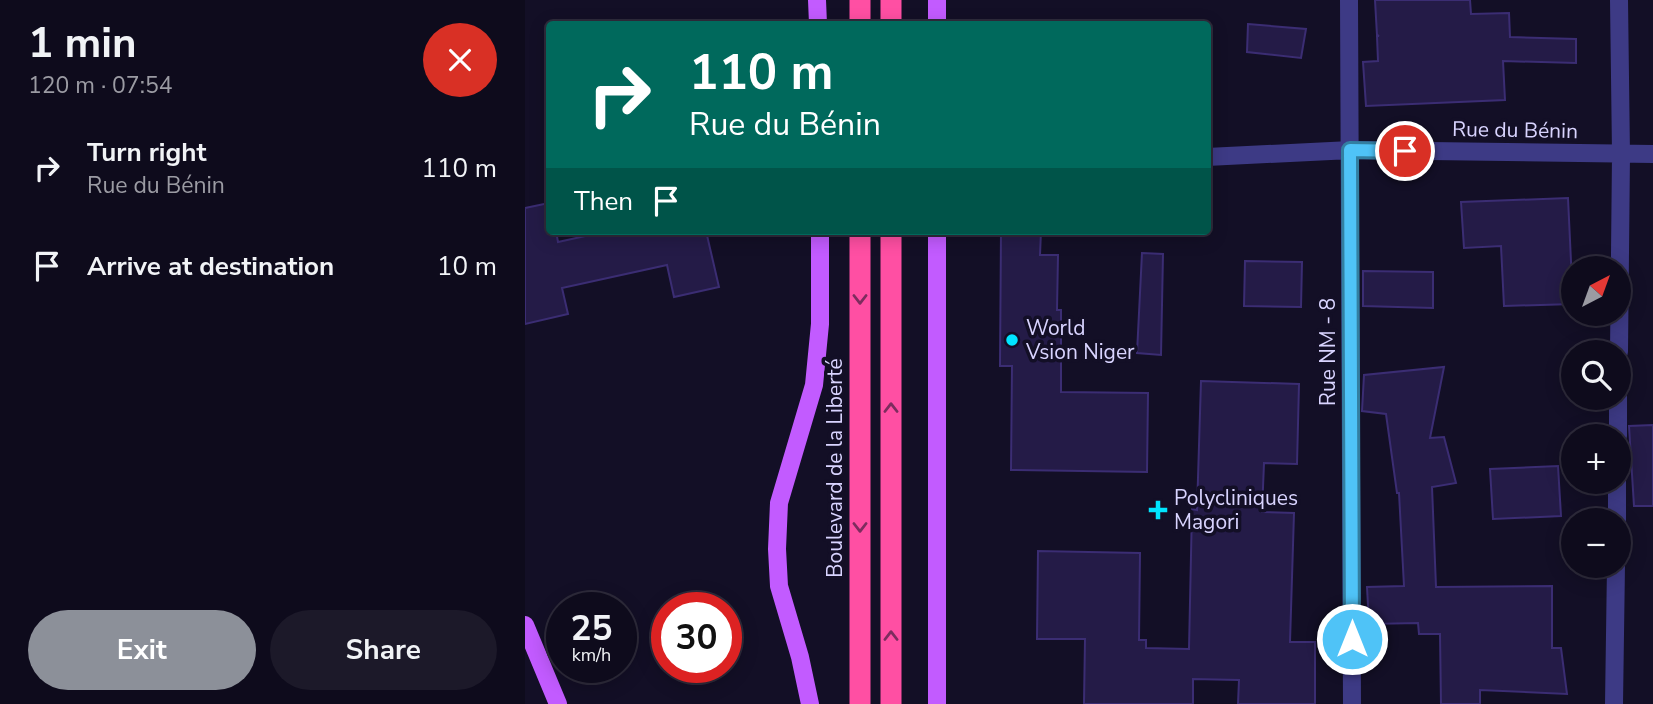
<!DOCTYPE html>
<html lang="en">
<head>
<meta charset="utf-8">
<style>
  body { margin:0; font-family:"Nunito Sans",sans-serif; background:#1c1929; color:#f1f3f6; height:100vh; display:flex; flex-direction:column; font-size:26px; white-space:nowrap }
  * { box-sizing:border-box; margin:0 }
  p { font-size:23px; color:#9b9ba3 }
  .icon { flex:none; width:38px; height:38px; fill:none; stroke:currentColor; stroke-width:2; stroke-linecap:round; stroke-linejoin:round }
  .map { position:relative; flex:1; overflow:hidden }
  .side { display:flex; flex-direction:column; background:#0e0b1c; width:525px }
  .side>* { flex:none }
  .guide { position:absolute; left:21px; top:21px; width:665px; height:214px; border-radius:7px; box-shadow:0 4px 18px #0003,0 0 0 2px #2e2b3b; background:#00695c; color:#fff; overflow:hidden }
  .needle { width:46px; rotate:41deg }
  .buttons { position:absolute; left:1036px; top:256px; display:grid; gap:14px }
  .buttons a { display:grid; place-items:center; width:70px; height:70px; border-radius:50%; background:#0e0b1c; box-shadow:0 4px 18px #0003,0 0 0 2px #2e2b3b; font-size:35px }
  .speed { position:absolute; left:21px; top:592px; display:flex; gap:14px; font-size:35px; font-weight:700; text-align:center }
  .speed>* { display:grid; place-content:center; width:91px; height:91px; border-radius:50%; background:#0e0b1c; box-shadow:0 4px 18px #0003,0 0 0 2px #2e2b3b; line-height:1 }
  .speed small { font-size:18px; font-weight:400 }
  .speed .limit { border:10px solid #d22; background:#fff; color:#111 }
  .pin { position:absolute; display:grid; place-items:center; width:60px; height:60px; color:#fff; margin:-30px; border:4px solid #fff; border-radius:50%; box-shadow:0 2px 7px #0007 }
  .me { position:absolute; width:77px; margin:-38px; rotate:0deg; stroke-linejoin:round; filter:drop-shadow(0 0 5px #0008) }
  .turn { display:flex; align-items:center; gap:24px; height:147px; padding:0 28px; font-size:32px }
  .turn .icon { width:91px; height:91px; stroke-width:2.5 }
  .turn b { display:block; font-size:49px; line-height:60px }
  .then { display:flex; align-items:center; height:66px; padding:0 28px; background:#0003; gap:14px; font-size:26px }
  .round { display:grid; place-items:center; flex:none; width:74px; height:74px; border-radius:37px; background:#1c1929 }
  .head { display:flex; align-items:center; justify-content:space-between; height:119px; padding:0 28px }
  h1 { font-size:42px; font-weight:700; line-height:52px }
  .primary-button { display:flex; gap:14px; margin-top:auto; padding:14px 28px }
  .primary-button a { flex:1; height:80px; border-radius:42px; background:#8c9099; color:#fff; font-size:28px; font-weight:700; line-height:80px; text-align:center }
  .primary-button a+a { background:#1c1929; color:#f1f3f6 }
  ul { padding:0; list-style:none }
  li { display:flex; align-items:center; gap:21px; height:98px; padding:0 28px }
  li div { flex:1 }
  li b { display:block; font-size:26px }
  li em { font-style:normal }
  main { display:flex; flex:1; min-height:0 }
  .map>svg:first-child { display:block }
  .building { fill:#241b47; stroke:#3b2d73; stroke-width:2 }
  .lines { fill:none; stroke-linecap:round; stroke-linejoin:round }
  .minor { stroke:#3d3a85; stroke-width:18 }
  .major { stroke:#c25bff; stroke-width:18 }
  .highway { stroke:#ff4fa3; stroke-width:21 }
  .oneway { stroke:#7d2c5e }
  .route-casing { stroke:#337fa1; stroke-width:18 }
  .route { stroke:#4fc3f7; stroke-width:12 }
  .poi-dot { fill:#00e5ff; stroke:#130f26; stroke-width:2.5 }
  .labels { text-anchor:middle; stroke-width:7; stroke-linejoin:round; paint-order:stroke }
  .street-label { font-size:21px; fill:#d9d4ff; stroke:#130f26 }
  .poi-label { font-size:21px; fill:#d9d4ff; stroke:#130f26; text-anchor:start }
</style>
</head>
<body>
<main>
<section class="side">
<div class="head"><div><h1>1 min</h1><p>120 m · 07:54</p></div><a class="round" style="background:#d93025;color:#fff"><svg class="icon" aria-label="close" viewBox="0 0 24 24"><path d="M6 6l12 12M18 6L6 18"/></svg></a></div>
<ul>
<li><svg class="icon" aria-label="right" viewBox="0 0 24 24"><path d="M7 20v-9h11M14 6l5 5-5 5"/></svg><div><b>Turn right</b><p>Rue du Bénin</p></div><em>110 m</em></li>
<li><svg class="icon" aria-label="arrive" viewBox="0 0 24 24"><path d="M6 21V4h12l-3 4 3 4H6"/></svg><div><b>Arrive at destination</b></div><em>10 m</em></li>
</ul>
<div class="primary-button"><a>Exit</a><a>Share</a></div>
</section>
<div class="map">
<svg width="1128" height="704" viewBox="0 0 1128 704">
  <rect width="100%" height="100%" fill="#130f26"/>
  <path class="building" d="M 850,0 L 945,0 L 946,14 L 984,13 L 985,37 L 1051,39 L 1051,63 L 978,61 L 980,100 L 841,106 L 838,62 L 853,61 L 852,36 L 854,36 L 852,35 Z
    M 723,24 L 781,29 L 776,58 L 722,52 Z
    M 1043,198 L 1048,304 L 979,306 L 976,246 L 939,248 L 936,202 Z
    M 24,203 L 24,231 L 31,231 L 33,242 L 83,231 L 181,231 L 194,287 L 149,297 L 142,265 L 37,288 L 43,314 L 0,324 L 0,208 Z
    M 476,231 L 516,231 L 515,255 L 533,255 L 532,310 L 536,310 L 536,392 L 623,393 L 622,472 L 486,470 L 487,366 L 475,366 Z
    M 617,253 L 638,254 L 636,355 L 612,353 Z
    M 720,261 L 777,262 L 776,307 L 719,306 Z
    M 838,271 L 908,272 L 908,308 L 838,306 Z
    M 919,367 L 905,438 L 919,437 L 931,483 L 907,487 L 911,587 L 1027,586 L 1027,648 L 1036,648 L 1042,694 L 955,690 L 955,704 L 916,704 L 915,634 L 894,634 L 893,623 L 844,624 L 842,587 L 879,586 L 874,493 L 872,493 L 861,414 L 837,411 L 839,375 Z
    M 676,381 L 774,384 L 772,464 L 739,463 L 737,512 L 769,513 L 765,642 L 790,642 L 790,704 L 713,704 L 714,680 L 668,679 L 668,704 L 559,704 L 560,639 L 512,639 L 513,551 L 615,553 L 614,640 L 621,640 L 621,648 L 664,649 L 667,509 L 672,510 Z
    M 1128,425 L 1128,506 L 1109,506 L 1104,426 Z
    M 1033,466 L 1036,516 L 968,519 L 965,469 Z"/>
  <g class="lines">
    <path class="minor" d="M 824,0 L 827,704
      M 682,157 L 826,150 L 1128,154
      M 1094,352 L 1096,154 L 1094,0
      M 1093,436 L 1093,397
      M 1092,520 L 1092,481
      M 1089,704 L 1091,565"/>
    <path class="major" d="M 292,0 L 293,24
      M 412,0 L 412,24
      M 412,231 L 412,704
      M 0,625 L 33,704
      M 285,704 L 275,657 L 254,586 L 252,549 L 254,503 L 289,385 L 295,324 L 295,231"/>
    <path class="highway" d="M 335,24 L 335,0
      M 366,24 L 366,0
      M 366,231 L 366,704
      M 335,704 L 335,231"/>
  </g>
  <defs><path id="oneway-chevron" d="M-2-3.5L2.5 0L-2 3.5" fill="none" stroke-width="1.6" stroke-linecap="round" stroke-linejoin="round" transform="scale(1.75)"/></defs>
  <g class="oneway">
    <use href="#oneway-chevron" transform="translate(335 299) rotate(90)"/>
    <use href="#oneway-chevron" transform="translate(366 408) rotate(-90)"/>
    <use href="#oneway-chevron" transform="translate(335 527) rotate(90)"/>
    <use href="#oneway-chevron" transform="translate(366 636) rotate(-90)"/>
  </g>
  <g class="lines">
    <g class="route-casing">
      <path id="route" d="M 827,639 L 825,150 L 880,151"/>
    </g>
    <use href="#route" class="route"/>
  </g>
  <g class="poi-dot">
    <circle cx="487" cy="340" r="7"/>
    <path d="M629.5 499.5h7v7h7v7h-7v7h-7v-7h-7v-7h7z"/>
  </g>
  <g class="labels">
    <g class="street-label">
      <text transform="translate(990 130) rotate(1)" y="7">Rue du Bénin</text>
      <text transform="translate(803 352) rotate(-90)" y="7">Rue NM - 8</text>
      <text transform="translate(310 468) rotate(-90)" y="7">Boulevard de la Liberté</text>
    </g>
    <g class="poi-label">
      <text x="501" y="335">World<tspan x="501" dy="24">Vsion Niger</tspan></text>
      <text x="649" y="505">Polycliniques<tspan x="649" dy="24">Magori</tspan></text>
    </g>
  </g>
</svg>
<div class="buttons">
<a><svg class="needle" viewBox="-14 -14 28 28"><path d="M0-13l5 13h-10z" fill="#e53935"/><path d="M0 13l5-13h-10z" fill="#9b9ba3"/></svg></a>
<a><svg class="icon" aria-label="search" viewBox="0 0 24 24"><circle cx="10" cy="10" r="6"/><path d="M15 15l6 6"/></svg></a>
<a>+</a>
<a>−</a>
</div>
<div class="speed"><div>25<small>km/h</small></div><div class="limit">30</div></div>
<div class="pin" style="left:880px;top:151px;background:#d93025"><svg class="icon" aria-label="arrive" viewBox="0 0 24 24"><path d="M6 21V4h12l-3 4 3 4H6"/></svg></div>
<svg class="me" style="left:827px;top:639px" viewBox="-20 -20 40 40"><circle r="17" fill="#4fc3f7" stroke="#fff" stroke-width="3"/><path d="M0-11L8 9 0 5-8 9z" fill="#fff"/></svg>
<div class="guide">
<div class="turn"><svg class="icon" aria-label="right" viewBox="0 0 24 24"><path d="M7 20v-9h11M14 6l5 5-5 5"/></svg><div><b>110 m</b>Rue du Bénin</div></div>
<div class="then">Then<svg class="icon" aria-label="arrive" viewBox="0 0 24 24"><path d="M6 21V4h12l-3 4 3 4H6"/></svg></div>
</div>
</div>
</main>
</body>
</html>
